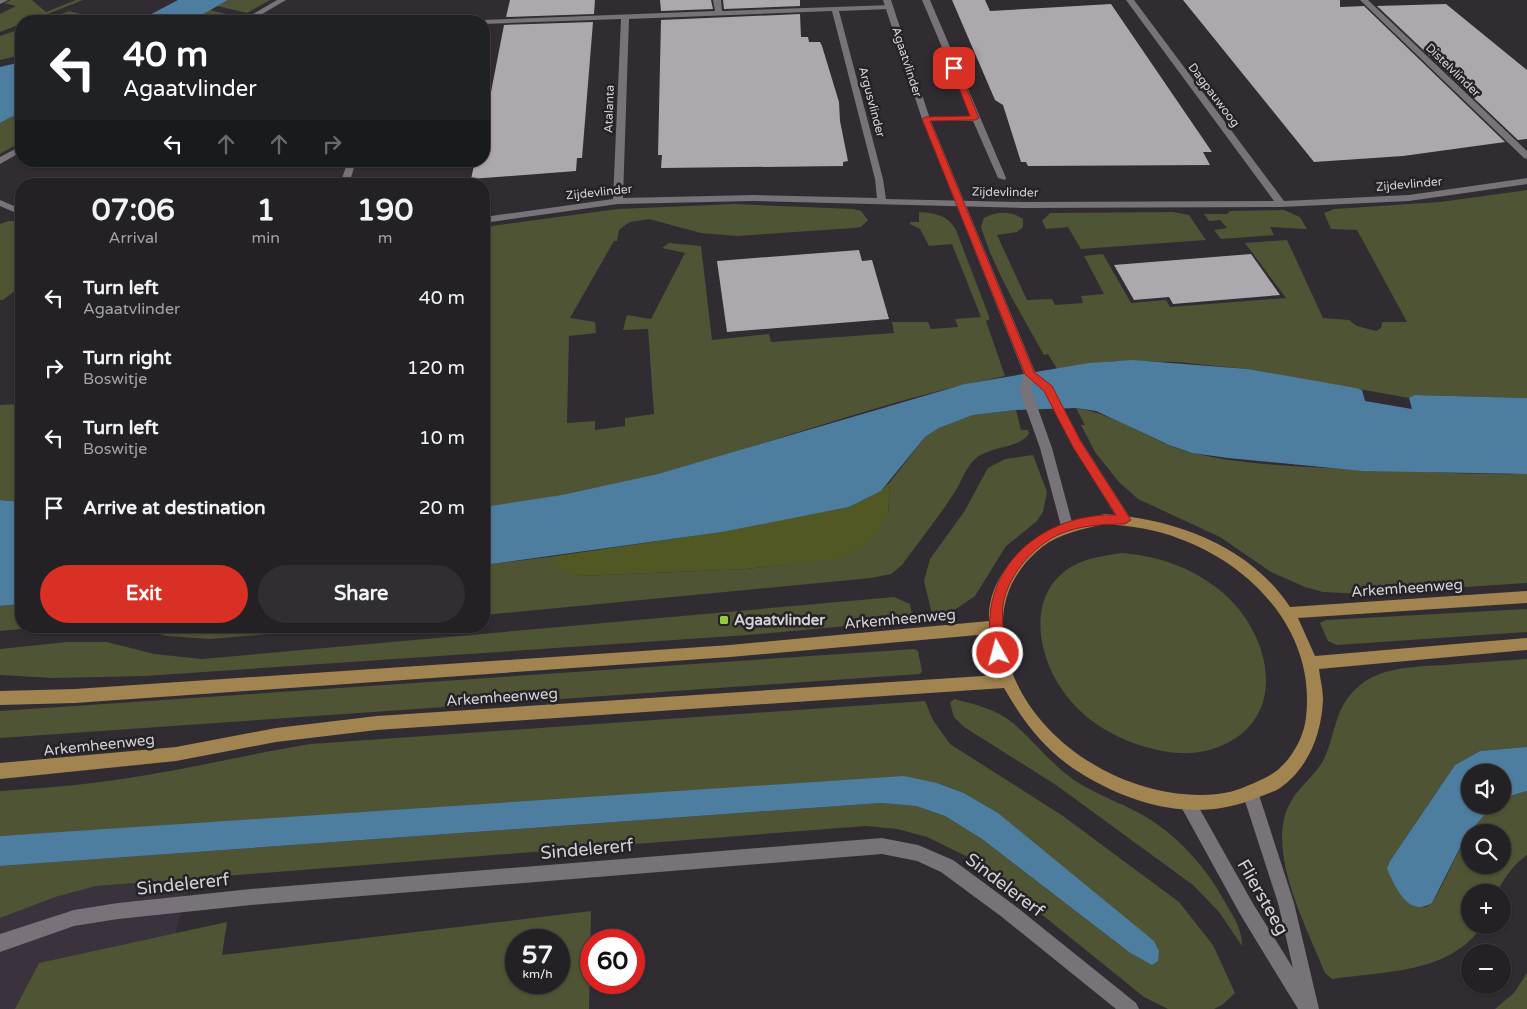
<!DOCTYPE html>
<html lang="en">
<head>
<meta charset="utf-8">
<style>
  body { margin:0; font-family:"Varela Round",sans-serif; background:#302e32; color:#f1f3f6; height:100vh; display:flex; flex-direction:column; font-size:19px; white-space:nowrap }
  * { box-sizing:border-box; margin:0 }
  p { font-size:16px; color:#a3a3a7 }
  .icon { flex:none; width:28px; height:28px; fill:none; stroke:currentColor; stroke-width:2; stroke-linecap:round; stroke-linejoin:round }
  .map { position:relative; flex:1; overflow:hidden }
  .panel { position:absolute; left:15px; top:178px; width:475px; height:455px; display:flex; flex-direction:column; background:#242125; border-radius:20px; box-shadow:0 1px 4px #0004,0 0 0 1px #413e42 }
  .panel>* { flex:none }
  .hud { position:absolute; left:15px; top:15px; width:475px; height:152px; border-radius:20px; box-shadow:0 1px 4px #0004,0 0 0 1px #413e42; background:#202124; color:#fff; overflow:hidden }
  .buttons { position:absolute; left:1461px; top:764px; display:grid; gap:10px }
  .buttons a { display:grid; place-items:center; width:50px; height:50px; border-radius:50%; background:#242125; box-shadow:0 1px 4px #0004,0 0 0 1px #413e42; font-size:25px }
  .speed { position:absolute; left:505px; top:929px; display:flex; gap:10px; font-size:25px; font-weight:700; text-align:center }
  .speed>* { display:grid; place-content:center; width:65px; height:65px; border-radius:50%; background:#242125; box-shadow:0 1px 4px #0004,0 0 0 1px #413e42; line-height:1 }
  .speed small { font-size:12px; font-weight:400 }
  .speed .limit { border:8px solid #d22; background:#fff; color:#111 }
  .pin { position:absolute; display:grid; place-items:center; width:42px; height:42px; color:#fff; margin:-21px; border-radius:10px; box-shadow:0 2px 8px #0006 }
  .me { position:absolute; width:55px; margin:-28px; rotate:353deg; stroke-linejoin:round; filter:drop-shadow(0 0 4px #0008) }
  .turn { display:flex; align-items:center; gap:18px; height:105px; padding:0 25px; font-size:22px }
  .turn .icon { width:65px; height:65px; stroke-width:2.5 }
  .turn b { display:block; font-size:35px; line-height:42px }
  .lanes { display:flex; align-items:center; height:48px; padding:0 25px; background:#0003; justify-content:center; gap:25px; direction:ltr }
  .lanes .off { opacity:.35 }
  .eta { display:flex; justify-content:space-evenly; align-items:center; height:85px; text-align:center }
  .eta b { font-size:30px; font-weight:700; line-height:35px }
  .cta { display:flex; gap:10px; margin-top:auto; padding:10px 25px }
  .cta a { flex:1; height:58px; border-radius:30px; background:#d93025; color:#fff; font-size:20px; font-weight:700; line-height:58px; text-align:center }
  .cta a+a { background:#302e32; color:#f1f3f6 }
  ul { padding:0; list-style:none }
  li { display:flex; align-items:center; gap:15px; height:70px; padding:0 25px }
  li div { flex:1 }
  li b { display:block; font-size:19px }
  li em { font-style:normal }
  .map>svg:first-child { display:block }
  .built { fill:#3a323c }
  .green { fill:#4f5434; fill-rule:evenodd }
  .forest { fill:#515824 }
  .water { fill:#4d7d9f }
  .building { fill:#ada8ae }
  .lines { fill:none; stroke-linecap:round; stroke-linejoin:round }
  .street { fill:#787379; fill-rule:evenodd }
  .secondary { fill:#787379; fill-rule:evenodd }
  .primary { fill:#a18450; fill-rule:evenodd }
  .route { fill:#d93025; stroke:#8d1f18 }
  .poi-dot { fill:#93cc3d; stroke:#262227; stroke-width:2 }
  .labels { text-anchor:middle; stroke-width:5; stroke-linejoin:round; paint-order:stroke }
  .far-street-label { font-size:12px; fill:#d4d2d5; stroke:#262227 }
  .street-label { font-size:15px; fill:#d4d2d5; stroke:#262227 }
  .poi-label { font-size:15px; font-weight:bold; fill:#d4d2d5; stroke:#262227; text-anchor:start }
  .near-street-label { font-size:18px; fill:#d4d2d5; stroke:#262227 }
</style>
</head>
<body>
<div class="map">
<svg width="1527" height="1009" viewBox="0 0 1527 1009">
  <rect width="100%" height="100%" fill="#302c31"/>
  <path class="built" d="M 201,835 L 156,1009 L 0,1009 L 0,852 Z"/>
  <path class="green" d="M 11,0 L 32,0 L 46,12 L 76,0 L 83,0 L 30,21 L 21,21 L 21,24 L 0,32 L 0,14 L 16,6 L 4,3 Z
    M 228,0 L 270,0 L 247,13 L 217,6 Z
    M 210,10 L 239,17 L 233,21 L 191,21 Z
    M 69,11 L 104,20 L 43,21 Z
    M 21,29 L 21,55 L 0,60 L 0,36 Z
    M 21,112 L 21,142 L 0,154 L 0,123 Z
    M 1527,190 L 1527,398 L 1414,395 L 1409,398 L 1248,369 L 1176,362 L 1113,361 L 1057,369 L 1048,354 L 1044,355 C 1021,314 995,272 981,227 L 984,218 C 997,211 1012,211 1023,219 L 1023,227 L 1017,232 L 997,235 L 1027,300 L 1052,299 L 1055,305 L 1083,303 L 1081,296 L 1104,294 L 1084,256 L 1103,254 L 1131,303 L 1166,300 L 1170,307 L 1286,298 L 1245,243 L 1287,240 L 1323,318 L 1349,320 L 1357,326 L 1376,331 L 1381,328 L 1382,322 L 1407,322 L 1357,230 L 1331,229 L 1324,213 L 1334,209 L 1440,202 Z
    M 735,204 L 853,209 L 861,211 L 868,220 L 861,227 L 854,228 L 737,236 L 701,233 L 649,219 L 630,222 L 624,226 L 619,230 L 617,241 L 614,241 L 570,318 L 595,322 L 596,333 L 569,336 L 567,423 L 595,421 L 595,430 L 625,426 L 625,418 L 654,414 L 648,329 L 623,330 L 627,315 L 651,319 L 685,253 L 662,248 L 669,243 L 701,246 L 712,340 L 769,334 L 771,342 L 894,333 L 892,322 L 928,322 L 931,329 L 958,327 L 955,319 L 981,317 L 952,244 L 929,246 L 920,229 L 910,224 L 910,222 L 919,222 L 919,212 C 935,213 948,215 956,230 L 990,319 L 986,321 L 1005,376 C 887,399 774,443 659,474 C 602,489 542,501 484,507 L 484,227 L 618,209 Z
    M 1284,210 L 1300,217 L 1307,229 L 1270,227 L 1274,235 L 1221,239 L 1214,230 L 1227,228 L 1220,220 L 1209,221 L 1204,214 L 1227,214 L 1230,211 Z
    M 1173,212 L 1189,215 L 1206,240 L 1081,249 L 1068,227 L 1046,229 L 1042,221 L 1050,213 Z
    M 9,221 L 21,221 L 21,286 L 3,300 L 0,300 L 0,224 Z
    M 21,404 L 21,502 L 0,500 L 0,405 Z
    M 1076,408 C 1117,414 1152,443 1193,453 C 1245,465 1302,467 1356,469 C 1413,471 1470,475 1527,474 L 1527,583 L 1362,594 L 1323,592 L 1305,587 L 1271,572 L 1220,537 L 1138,499 L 1119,482 L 1095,452 L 1081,425 L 1085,425 Z
    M 1016,410 L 1021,430 L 1028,430 L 1029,434 C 1017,450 989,445 974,460 C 966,468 962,480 956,490 C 940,516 920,540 902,565 L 891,574 L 871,578 L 484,615 L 484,565 L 549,557 L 579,576 L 746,569 L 841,558 L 888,514 L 890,482 L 925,437 L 939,428 L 973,415 Z
    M 1033,455 L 1047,492 L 1043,512 L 1036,522 L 1006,546 L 975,596 L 950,613 L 933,618 L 924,581 L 930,559 L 964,512 L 988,468 L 1005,459 Z
    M 1122,553 C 1156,556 1185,565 1213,585 C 1272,626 1296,725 1209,750 C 1188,756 1166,753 1146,747 C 1114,738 1082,719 1063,691 C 1034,651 1026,585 1081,562 C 1094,557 1108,555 1122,553 Z
    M 894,597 L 910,604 L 913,620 L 748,635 L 145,676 L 53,678 L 0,675 L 0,649 L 67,642 L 107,642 L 154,654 L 202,659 Z
    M 21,604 L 21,626 L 52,626 L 0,631 L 0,606 Z
    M 1527,609 L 1527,632 L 1337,645 L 1328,641 L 1320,623 L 1326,620 Z
    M 129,626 L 361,626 L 210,639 L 167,636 Z
    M 915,649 L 918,651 L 922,671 L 920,674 L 0,738 L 0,711 Z
    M 1527,659 L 1527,747 L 1480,751 L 1455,765 L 1390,861 L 1415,907 L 1426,907 L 1432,903 C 1453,869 1462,832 1493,805 L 1502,805 L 1503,798 L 1527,791 L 1527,855 C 1514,864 1504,878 1497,892 L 1470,892 L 1470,925 L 1483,925 C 1450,974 1385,971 1332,979 L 1325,973 C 1307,928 1267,854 1288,807 C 1296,789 1313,778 1323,761 C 1334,740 1334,714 1350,695 C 1357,687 1366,679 1377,675 C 1397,667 1422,666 1444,665 C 1472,663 1499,661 1527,659 ZM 1470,832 L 1502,832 L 1502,865 L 1470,865 Z
    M 954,699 C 974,704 996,709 1013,723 C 1034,741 1051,764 1074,780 C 1095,794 1119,802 1141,814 C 1177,834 1207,868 1226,904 C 1234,917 1242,930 1242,946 L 1219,912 L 1193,885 L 1056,785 L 964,727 L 954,717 L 950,703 Z
    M 925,701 L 933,720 L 950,744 L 1063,816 L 1179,902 L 1213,945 L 1235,993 L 1222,1005 L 1214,1009 L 1168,1009 L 1144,997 L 974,860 L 927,837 L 897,829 L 866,826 L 96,886 L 55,897 L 0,918 L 0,866 L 881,803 L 916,806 L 945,816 L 982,839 L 1129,952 L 998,813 L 964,793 L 937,783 L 0,836 L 0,791 C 47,788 94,784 141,776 C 198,767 254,753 311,744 Z
    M 591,911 L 589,1009 L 15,1009 L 39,963 L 227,922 L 222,955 ZM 516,940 L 559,940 L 559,982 L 516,982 Z
    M 1527,973 L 1527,1009 L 1495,1009 L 1514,993 Z"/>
  <path class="forest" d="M 890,482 L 888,514 L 880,530 L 861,548 L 841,559 L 746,569 L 579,576 L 560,570 L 549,557 L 721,532 L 849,507 L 881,491 Z"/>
  <path class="water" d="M 178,0 L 228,0 L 191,21 L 138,21 Z
    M 21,62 L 21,112 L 0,123 L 0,67 Z
    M 1132,360 L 1248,369 L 1356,388 L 1362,390 L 1365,401 L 1412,409 L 1409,398 L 1414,395 L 1527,398 L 1527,474 L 1363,471 L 1228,458 L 1192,453 L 1169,445 L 1096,411 L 1076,408 L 1016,410 L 973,415 L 939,428 L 925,437 L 881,491 L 849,507 L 722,532 L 484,565 L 484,507 L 562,495 L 658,474 L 965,384 L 1089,363 Z
    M 0,500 L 21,502 L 21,604 L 0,606 Z
    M 1527,747 L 1527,791 L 1503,798 L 1502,772 L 1470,772 L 1470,805 L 1493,805 L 1466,836 L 1432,903 C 1408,918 1396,888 1387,869 L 1390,861 L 1455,765 L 1480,751 Z
    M 904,776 L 937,783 L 964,793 L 998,813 L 1154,941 L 1159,951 L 1158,961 L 1152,965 L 1129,952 L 982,839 L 945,816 L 916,806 L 881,803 L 0,866 L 0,836 Z"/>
  <path class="building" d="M 510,0 L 595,0 L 594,14 L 506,17 Z
    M 660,0 L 711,0 L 713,9 L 661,11 Z
    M 723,0 L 800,0 L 800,6 L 724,9 Z
    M 952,0 L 985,0 L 990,11 L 1111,4 L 1212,152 L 1203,152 L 1210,165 L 1028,166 L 1026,162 L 1021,162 L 1003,105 L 995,100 Z
    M 1183,0 L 1340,0 L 1340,7 L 1364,6 L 1505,142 L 1403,156 L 1314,162 Z
    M 1446,4 L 1527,70 L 1527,139 L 1518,140 L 1377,6 Z
    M 800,14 L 801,37 L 808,37 L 809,42 L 820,42 L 822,46 L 839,102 L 840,121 L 848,161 L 843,162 L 843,166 L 661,168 L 662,155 L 658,155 L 661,20 Z
    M 593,22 L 582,158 L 577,158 L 576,171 L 471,179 L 475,161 L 484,161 L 484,128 L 504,25 Z
    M 859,250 L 862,261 L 872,260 L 889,319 L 727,332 L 717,261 Z
    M 1251,254 L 1280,295 L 1173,304 L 1169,297 L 1134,300 L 1114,265 Z"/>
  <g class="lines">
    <path class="street" d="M 0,0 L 8,0 L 0,4 Z
      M 277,0 L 286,0 L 250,21 L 241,21 Z
      M 713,0 L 721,0 L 722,11 L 892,5 L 893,7 L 889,9 L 839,11 L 883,179 L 886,199 L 1023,202 L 1274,201 L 1126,0 L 1134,0 L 1284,201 L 1409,195 L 1527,178 L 1527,184 L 1409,201 L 1281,207 L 1023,208 L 754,201 L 618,204 L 484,223 L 484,217 L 613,199 L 621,19 L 484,24 L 481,20 L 715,11 ZM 832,11 L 875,179 L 877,198 L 754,195 L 623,198 L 629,19 Z
      M 922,0 L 930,0 L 1006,178 L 1005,180 L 998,178 L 973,121 L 926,121 L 922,119 L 926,117 L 971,116 Z
      M 1360,0 L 1368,0 L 1527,151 L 1527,159 L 1524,158 Z
      M 21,146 L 21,152 L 0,164 L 0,157 Z
      M 348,161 L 356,161 L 349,184 L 340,184 Z
      M 0,200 L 21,209 L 21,215 L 0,206 Z
      M 1251,787 L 1257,789 L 1259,795 L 1294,903 L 1319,1009 L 1298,1009 L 1240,914 L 1179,803 L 1181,797 L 1187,795 L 1193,797 L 1252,902 L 1293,968 L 1278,903 L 1243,795 L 1245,789 Z
      M 882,838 L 918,845 L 953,860 L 1014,905 L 1136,1003 L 1139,1009 L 1116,1009 L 1002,917 L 941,872 L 917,861 L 882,854 L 251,905 L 118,919 L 74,926 L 0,952 L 0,934 L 74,910 L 118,903 L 251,889 Z"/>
    <path class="secondary" d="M 883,0 L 891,0 L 930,119 L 1035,372 L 1052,386 L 1081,441 L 1129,516 L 1131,520 L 1129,524 L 1121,524 L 1073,447 L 1044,392 L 1033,382 L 1031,389 L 1052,448 L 1073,526 L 1072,530 L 1062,530 L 1061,526 L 1040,448 L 1019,389 L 1024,374 L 922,119 Z"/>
    <path class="primary" d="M 1105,514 C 1175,519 1250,546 1290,607 L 1527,591 L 1527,603 L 1298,618 L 1315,656 L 1527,638 L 1527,650 L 1319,669 C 1320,679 1323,689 1323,699 C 1322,732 1309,768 1280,788 C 1274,792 1266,794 1259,797 C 1199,823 1136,807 1082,774 C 1047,753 1024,723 1004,688 L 377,730 L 276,742 L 176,761 L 0,779 L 0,763 L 176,747 L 276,728 L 377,716 L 998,675 L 990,647 L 989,634 L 730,657 L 75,703 L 0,705 L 0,691 L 75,689 L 730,645 L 989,621 C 987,576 1025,540 1064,524 C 1076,518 1092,517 1105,514 ZM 1105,524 C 1131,526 1156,529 1180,539 C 1254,566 1316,634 1306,717 C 1304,740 1287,768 1265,778 C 1250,785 1235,792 1218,794 C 1123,804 1009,731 1003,630 C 1001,596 1016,568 1042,547 C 1060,533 1083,529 1105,524 Z"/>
  </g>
  <path class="route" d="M 954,65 L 958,68 L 979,118 L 975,120 L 930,121 L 1034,372 L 1052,386 L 1081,442 L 1131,520 L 1125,524 C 1106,524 1086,525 1068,531 C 1038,540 1008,573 1003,605 C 1001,618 1006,650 1003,658 L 998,659 L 994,658 C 988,646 989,629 990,616 C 995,552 1055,513 1116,515 L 1073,447 L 1044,391 L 1025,374 L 922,119 L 926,117 L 970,116 L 951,68 Z"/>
  <rect class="poi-dot" x="719" y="615" width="10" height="10" rx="2.5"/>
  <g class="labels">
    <g class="far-street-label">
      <text transform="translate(907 62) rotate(72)" y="4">Agaatvlinder</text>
      <text transform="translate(1453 70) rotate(44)" y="4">Distelvlinder</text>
      <text transform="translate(1214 95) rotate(53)" y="4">Dagpauwoog</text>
      <text transform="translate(872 102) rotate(75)" y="4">Argusvlinder</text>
      <text transform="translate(609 109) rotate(-88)" y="4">Atalanta</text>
      <text transform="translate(1409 184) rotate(-5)" y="4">Zijdevlinder</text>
      <text transform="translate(599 192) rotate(-6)" y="4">Zijdevlinder</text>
      <text transform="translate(1005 192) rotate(1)" y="4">Zijdevlinder</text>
    </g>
    <g class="street-label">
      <text transform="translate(1407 588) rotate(-4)" y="5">Arkemheenweg</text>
      <text transform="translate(900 619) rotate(-5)" y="5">Arkemheenweg</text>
      <text transform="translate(502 697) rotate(-4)" y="5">Arkemheenweg</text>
      <text transform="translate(99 745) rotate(-6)" y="5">Arkemheenweg</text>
    </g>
    <g class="poi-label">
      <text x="734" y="625">Agaatvlinder</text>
    </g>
    <g class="near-street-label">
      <text transform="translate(587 849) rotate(-5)" y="6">Sindelererf</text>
      <text transform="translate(183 884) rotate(-6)" y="6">Sindelererf</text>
      <text transform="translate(1005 885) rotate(37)" y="6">Sindelererf</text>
      <text transform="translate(1263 897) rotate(60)" y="6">Fliersteeg</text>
    </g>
  </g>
</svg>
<div class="buttons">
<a><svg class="icon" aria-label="sound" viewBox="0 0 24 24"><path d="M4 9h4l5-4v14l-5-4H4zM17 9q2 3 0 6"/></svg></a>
<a><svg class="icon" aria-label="search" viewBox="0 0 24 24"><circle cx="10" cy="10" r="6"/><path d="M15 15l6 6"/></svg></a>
<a>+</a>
<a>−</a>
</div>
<div class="speed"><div>57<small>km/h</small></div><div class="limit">60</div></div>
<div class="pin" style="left:954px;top:68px;background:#d93025"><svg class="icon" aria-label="arrive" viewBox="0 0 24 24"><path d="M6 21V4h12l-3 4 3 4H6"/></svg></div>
<svg class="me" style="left:998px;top:653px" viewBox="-20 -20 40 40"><circle r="17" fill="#d93025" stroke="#fff" stroke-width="3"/><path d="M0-11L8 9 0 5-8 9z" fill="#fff"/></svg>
<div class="hud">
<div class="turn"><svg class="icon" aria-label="left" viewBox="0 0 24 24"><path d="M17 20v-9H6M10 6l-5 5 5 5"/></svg><div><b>40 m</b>Agaatvlinder</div></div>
<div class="lanes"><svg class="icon" aria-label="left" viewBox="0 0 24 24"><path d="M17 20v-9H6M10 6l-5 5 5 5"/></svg><svg class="icon off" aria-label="ahead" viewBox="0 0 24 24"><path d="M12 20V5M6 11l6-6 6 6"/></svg><svg class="icon off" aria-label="ahead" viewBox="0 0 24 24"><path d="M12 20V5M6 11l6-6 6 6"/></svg><svg class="icon off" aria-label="right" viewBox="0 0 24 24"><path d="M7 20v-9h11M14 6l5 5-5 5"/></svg></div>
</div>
<section class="panel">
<div class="eta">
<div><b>07:06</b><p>Arrival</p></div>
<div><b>1</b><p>min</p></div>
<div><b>190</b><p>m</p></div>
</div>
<ul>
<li><svg class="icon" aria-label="left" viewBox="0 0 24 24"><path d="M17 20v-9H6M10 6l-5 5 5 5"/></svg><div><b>Turn left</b><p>Agaatvlinder</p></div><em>40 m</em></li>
<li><svg class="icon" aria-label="right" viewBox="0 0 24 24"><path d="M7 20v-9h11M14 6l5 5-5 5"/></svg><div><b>Turn right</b><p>Boswitje</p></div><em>120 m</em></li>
<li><svg class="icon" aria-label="left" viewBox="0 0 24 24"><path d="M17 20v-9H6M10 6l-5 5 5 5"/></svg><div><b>Turn left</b><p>Boswitje</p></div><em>10 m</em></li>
<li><svg class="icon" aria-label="arrive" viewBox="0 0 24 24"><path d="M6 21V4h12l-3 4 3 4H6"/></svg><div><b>Arrive at destination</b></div><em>20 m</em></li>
</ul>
<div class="cta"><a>Exit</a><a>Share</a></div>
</section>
</div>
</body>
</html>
